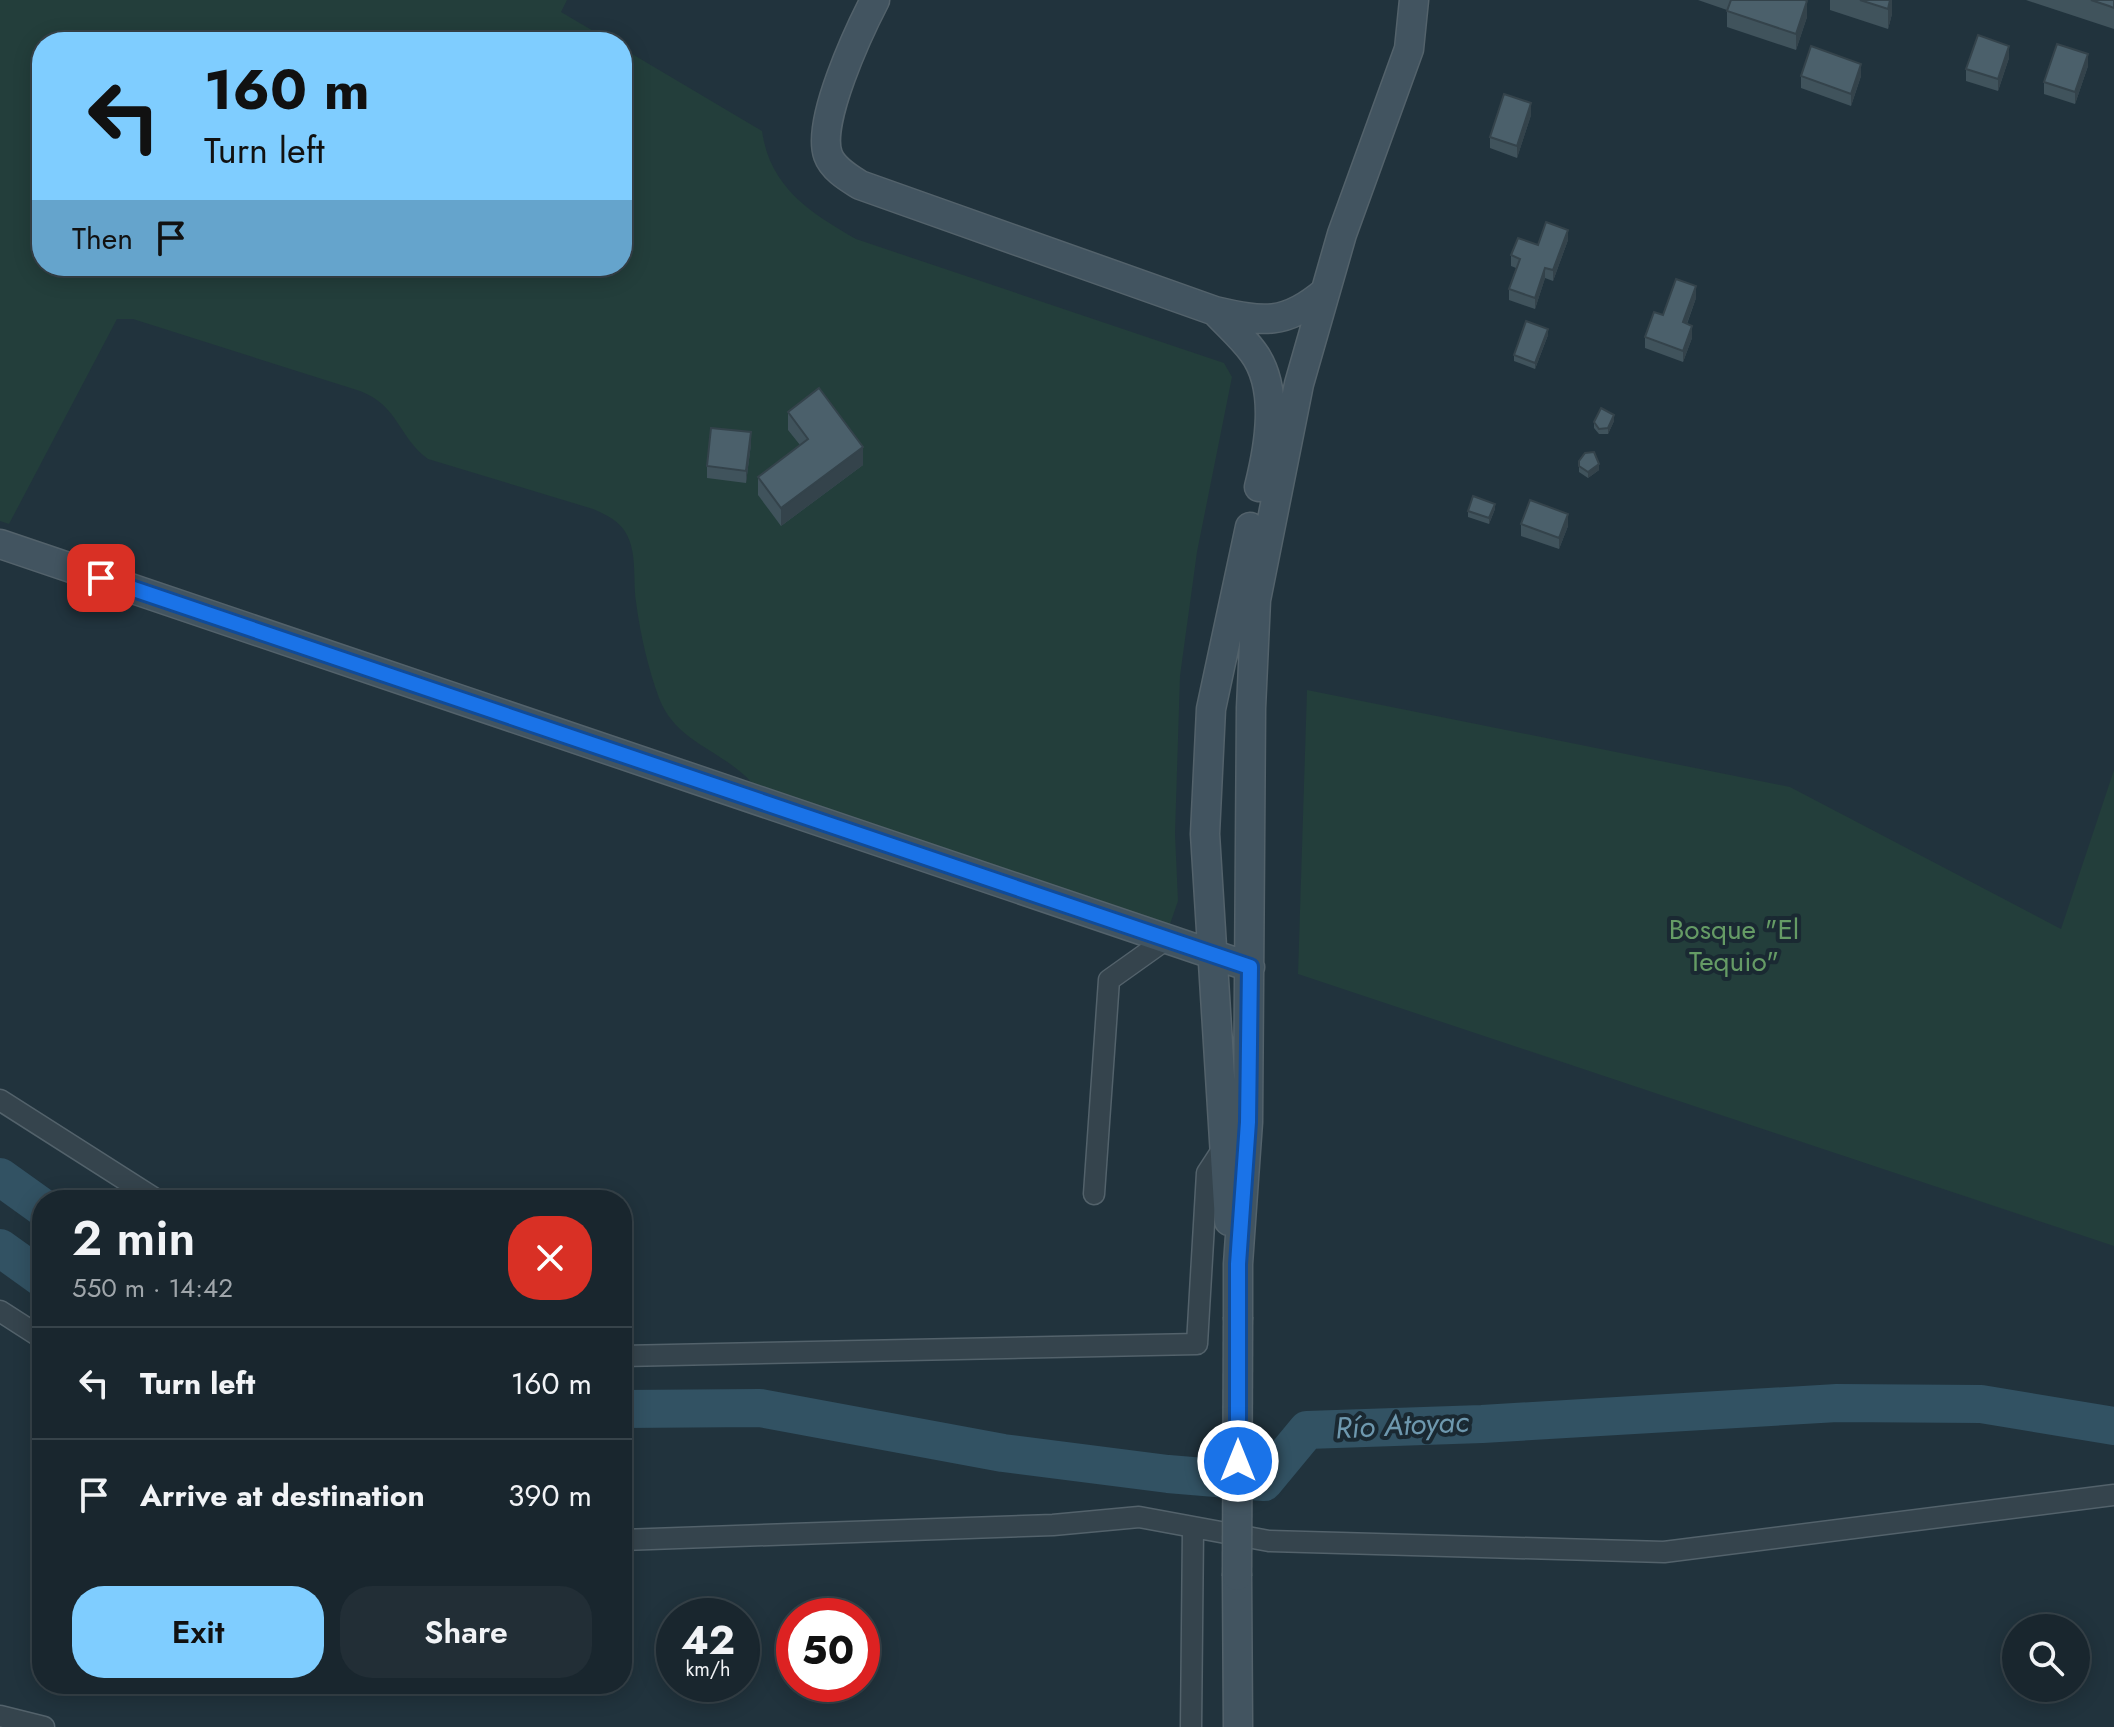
<!DOCTYPE html>
<html lang="en">
<head>
<meta charset="utf-8">
<style>
  body { margin:0; font-family:Jost,sans-serif; background:#222e36; color:#f1f3f6; height:100vh; display:flex; flex-direction:column; font-size:30px; white-space:nowrap }
  * { box-sizing:border-box; margin:0 }
  p { font-size:26px; color:#9fa5aa }
  .icon { flex:none; width:44px; height:44px; fill:none; stroke:currentColor; stroke-width:2; stroke-linecap:round; stroke-linejoin:round }
  .map { position:relative; flex:1; overflow:hidden }
  .side { position:absolute; left:32px; top:1190px; width:600px; height:504px; display:flex; flex-direction:column; background:#19262e; border-radius:32px; box-shadow:0 4px 20px #0003,0 0 0 2px #37434a }
  .side>* { flex:none }
  .banner { position:absolute; left:32px; top:32px; width:600px; height:244px; border-radius:32px; box-shadow:0 4px 20px #0003,0 0 0 2px #37434a; background:#7fcdff; color:#111; overflow:hidden }
  .controls { position:absolute; left:2002px; top:1614px; display:grid; gap:16px }
  .controls a { display:grid; place-items:center; width:88px; height:88px; border-radius:50%; background:#19262e; box-shadow:0 4px 20px #0003,0 0 0 2px #37434a; font-size:40px }
  .speed { position:absolute; left:656px; top:1598px; display:flex; gap:16px; font-size:40px; font-weight:700; text-align:center }
  .speed>* { display:grid; place-content:center; width:104px; height:104px; border-radius:50%; background:#19262e; box-shadow:0 4px 20px #0003,0 0 0 2px #37434a; line-height:1 }
  .speed small { font-size:20px; font-weight:400 }
  .speed .limit { border:12px solid #d22; background:#fff; color:#111 }
  .pin { position:absolute; display:grid; place-items:center; width:68px; height:68px; color:#fff; margin:-34px; border-radius:16px; box-shadow:0 4px 12px #0006 }
  .me { position:absolute; width:88px; margin:-44px; rotate:0deg; stroke-linejoin:round; filter:drop-shadow(0 0 6px #0008) }
  .turn { display:flex; align-items:center; gap:28px; height:168px; padding:0 40px; font-size:36px }
  .turn .icon { width:104px; height:104px; stroke-width:2.5 }
  .turn b { display:block; font-size:56px; line-height:68px }
  .then { display:flex; align-items:center; height:76px; padding:0 40px; background:#0003; gap:16px; font-size:30px }
  .round { display:grid; place-items:center; flex:none; width:84px; height:84px; border-radius:32px; background:#222e36 }
  .head { display:flex; align-items:center; justify-content:space-between; height:136px; padding:0 40px }
  h1 { font-size:48px; font-weight:600; line-height:60px }
  .action { display:flex; gap:16px; margin-top:auto; padding:16px 40px }
  .action a { flex:1; height:92px; border-radius:32px; background:#7fcdff; color:#111; font-size:32px; font-weight:600; line-height:92px; text-align:center }
  .action a+a { background:#222e36; color:#f1f3f6 }
  ul { padding:0; list-style:none }
  li { display:flex; align-items:center; gap:24px; height:112px; padding:0 40px; border-top:2px solid #37434a }
  li div { flex:1 }
  li b { display:block; font-size:30px }
  li em { font-style:normal }
  .map>svg:first-child { display:block }
  .green { fill:#233e3b }
  .lines { fill:none; stroke-linecap:round; stroke-linejoin:round }
  .river { stroke:#325263; stroke-width:38 }
  .street-casing { stroke:#53626b; stroke-width:23 }
  .secondary-casing { stroke:#53626b; stroke-width:31 }
  .street { stroke:#35444d; stroke-width:20 }
  .secondary { stroke:#425460; stroke-width:28 }
  .secondary-bridge-casing { stroke:#53626b; stroke-width:31; stroke-linecap:butt }
  .secondary-bridge { stroke:#425460; stroke-width:28 }
  .wall { fill:#40535c }
  .shaded-wall { fill:#34434b }
  .building { fill:#4b606b; stroke:#34434b; stroke-width:2 }
  .route-casing { stroke:#114b97; stroke-width:20 }
  .route { stroke:#1a73e8; stroke-width:14 }
  .labels { text-anchor:middle; stroke-width:8; stroke-linejoin:round; paint-order:stroke }
  .park-label { font-size:28px; fill:#659b65; stroke:#1a2932 }
  .water-label { font-size:30px; font-style:italic; fill:#6e98ae; stroke:#1a2932 }
</style>
</head>
<body>
<div class="map">
<svg width="2114" height="1727" viewBox="0 0 2114 1727">
  <rect width="100%" height="100%" fill="#21333d"/>
  <path class="green" d="M 0,0 L 567,0 L 561,12 L 612,42 L 42,42 L 42,266 L 622,266 L 622,48 L 762,131 C 770,188 811,213 856,239 L 1224,363 L 1232,377 L 1197,552 L 1180,676 L 1175,834 L 1178,901 L 1169,927 L 752,783 C 723,750 676,743 659,698 C 648,668 640,633 636,602 C 633,580 637,554 627,535 C 620,521 607,515 593,509 L 428,459 C 398,437 399,406 360,391 L 133,319 L 117,319 L 9,524 L 0,521 Z
    M 1307,690 L 1790,787 L 2061,929 L 2114,770 L 2114,1246 L 1298,974 Z"/>
  <g class="lines">
    <path class="river" d="M 0,1177 L 42,1207
      M 0,1248 L 42,1278
      M 622,1409 L 760,1408 L 1003,1453 L 1168,1474 L 1264,1482 L 1307,1430 L 1482,1424 L 1837,1403 L 1981,1404 L 2114,1426"/>
    <g class="street-casing">
      <path id="street" d="M 0,1100 L 157,1200
        M 1094,1194 L 1109,980 L 1168,938
        M 0,1311 L 42,1338
        M 622,1356 L 1197,1344 L 1207,1173 L 1222,1150
        M 622,1540 L 1053,1525 L 1139,1517 L 1269,1541 L 1664,1552 L 2114,1495
        M 0,1716 L 44,1727
        M 1191,1727 L 1193,1529"/>
    </g>
    <g class="secondary-casing">
      <path id="secondary" d="M 875,0 C 859,31 816,122 828,155 C 833,169 849,178 860,185 L 1215,311 C 1263,322 1285,326 1325,292
        M 1215,311 C 1227,324 1242,337 1253,352 C 1280,388 1269,447 1259,487
        M 0,544 L 1250,967
        M 1229,1221 L 1205,834 L 1211,709 L 1250,527
        M 1238,1317 L 1238,1264 L 1248,1122 L 1251,708 L 1256,600 L 1299,384 L 1342,234 L 1409,49 L 1414,0
        M 1237,1576 L 1238,1727"/>
    </g>
    <use href="#street" class="street"/>
    <use href="#secondary" class="secondary"/>
    <g class="secondary-bridge-casing">
      <path id="secondary-bridge" d="M 1237,1576 L 1238,1317"/>
    </g>
    <use href="#secondary-bridge" class="secondary-bridge"/>
  </g>
  <path class="wall" d="M 1698,0 L 1805,0 L 1807,17 L 1796,50 L 1727,27 L 1727,10 Z
    M 1830,0 L 1892,0 L 1892,14 L 1888,29 L 1830,10 Z
    M 2026,0 L 2114,0 L 2114,29 Z
    M 2009,58 L 1998,91 L 1966,81 L 1966,69 Z
    M 2088,66 L 2075,104 L 2044,94 L 2044,82 Z
    M 1801,76 L 1861,76 L 1851,106 L 1801,88 Z
    M 1531,115 L 1517,158 L 1490,148 L 1490,137 Z
    M 1568,240 L 1553,281 L 1545,278 L 1535,309 L 1509,300 L 1509,289 L 1516,268 L 1511,266 L 1511,255 L 1538,245 Z
    M 1696,298 L 1687,324 L 1692,338 L 1683,362 L 1645,348 L 1645,337 L 1663,315 Z
    M 1548,335 L 1535,369 L 1514,361 L 1514,355 Z
    M 788,412 L 863,465 L 781,526 L 758,495 L 758,477 L 800,445 L 788,430 Z
    M 1614,421 L 1608,434 L 1599,434 L 1594,428 L 1594,422 Z
    M 751,444 L 746,483 L 707,478 L 707,466 Z
    M 1579,461 L 1599,470 L 1588,478 L 1579,472 Z
    M 1495,509 L 1489,524 L 1468,517 L 1468,511 Z
    M 1521,524 L 1568,526 L 1559,549 L 1521,536 Z"/>
  <path class="shaded-wall" d="M 1890,0 L 1892,0 L 1892,14 L 1888,29 L 1888,9 Z
    M 1807,1 L 1807,17 L 1796,50 L 1796,34 Z
    M 2009,46 L 2009,58 L 1998,91 L 1998,79 Z
    M 2088,54 L 2088,66 L 2075,104 L 2075,92 Z
    M 1861,64 L 1861,76 L 1851,106 L 1851,94 Z
    M 1531,103 L 1531,115 L 1517,158 L 1517,146 Z
    M 1568,230 L 1568,240 L 1553,281 L 1553,270 Z
    M 1545,268 L 1545,278 L 1535,309 L 1535,298 Z
    M 1696,286 L 1696,298 L 1683,334 L 1683,322 Z
    M 1692,326 L 1692,338 L 1683,362 L 1683,351 Z
    M 1548,329 L 1548,335 L 1535,369 L 1535,363 Z
    M 1614,415 L 1614,421 L 1608,434 L 1608,428 Z
    M 751,432 L 751,444 L 746,483 L 746,471 Z
    M 863,447 L 863,465 L 781,526 L 781,508 Z
    M 1599,464 L 1599,470 L 1588,478 L 1588,472 Z
    M 1495,504 L 1495,509 L 1489,524 L 1489,518 Z
    M 1568,514 L 1568,526 L 1559,549 L 1559,538 Z"/>
  <path class="building" d="M 1731,0 L 1805,0 L 1807,1 L 1796,34 L 1727,11 Z
    M 1860,0 L 1890,0 L 1888,9 Z
    M 2091,0 L 2114,0 L 2114,8 L 2109,6 Z
    M 1978,35 L 2009,46 L 1998,79 L 1966,69 Z
    M 2057,44 L 2088,54 L 2075,92 L 2044,82 Z
    M 1811,46 L 1861,64 L 1851,94 L 1801,76 Z
    M 1504,94 L 1531,103 L 1517,146 L 1490,137 Z
    M 1546,222 L 1568,230 L 1553,270 L 1545,268 L 1535,298 L 1509,289 L 1520,259 L 1511,255 L 1518,238 L 1538,245 Z
    M 1676,279 L 1696,286 L 1683,322 L 1692,326 L 1683,351 L 1645,337 L 1654,312 L 1663,315 Z
    M 1526,321 L 1548,329 L 1535,363 L 1514,355 Z
    M 819,388 L 863,447 L 781,508 L 758,477 L 808,439 L 788,412 Z
    M 1601,408 L 1614,415 L 1608,428 L 1599,429 L 1594,422 Z
    M 711,428 L 751,432 L 746,471 L 707,466 Z
    M 1594,452 L 1599,464 L 1588,472 L 1579,466 L 1579,461 L 1585,453 Z
    M 1473,496 L 1495,504 L 1489,518 L 1468,511 Z
    M 1530,500 L 1568,514 L 1559,538 L 1521,524 Z"/>
  <g class="lines">
    <g class="route-casing">
      <path id="route" d="M 101,578 L 1250,967 L 1248,1122 L 1238,1264 L 1238,1461"/>
    </g>
    <use href="#route" class="route"/>
  </g>
  <g class="labels">
    <g class="park-label">
      <text x="1734" y="939">Bosque "El<tspan x="1734" dy="32">Tequio"</tspan></text>
    </g>
    <g class="water-label">
      <text transform="translate(1402 1425) rotate(-3)" y="10">Río Atoyac</text>
    </g>
  </g>
</svg>
<div class="controls">
<a><svg class="icon" aria-label="search" viewBox="0 0 24 24"><circle cx="10" cy="10" r="6"/><path d="M15 15l6 6"/></svg></a>
</div>
<div class="speed"><div>42<small>km/h</small></div><div class="limit">50</div></div>
<div class="pin" style="left:101px;top:578px;background:#d93025"><svg class="icon" aria-label="arrive" viewBox="0 0 24 24"><path d="M6 21V4h12l-3 4 3 4H6"/></svg></div>
<svg class="me" style="left:1238px;top:1461px" viewBox="-20 -20 40 40"><circle r="17" fill="#1a73e8" stroke="#fff" stroke-width="3"/><path d="M0-11L8 9 0 5-8 9z" fill="#fff"/></svg>
<div class="banner">
<div class="turn"><svg class="icon" aria-label="left" viewBox="0 0 24 24"><path d="M17 20v-9H6M10 6l-5 5 5 5"/></svg><div><b>160 m</b>Turn left</div></div>
<div class="then">Then<svg class="icon" aria-label="arrive" viewBox="0 0 24 24"><path d="M6 21V4h12l-3 4 3 4H6"/></svg></div>
</div>
<section class="side">
<div class="head"><div><h1>2 min</h1><p>550 m · 14:42</p></div><a class="round" style="background:#d93025;color:#fff"><svg class="icon" aria-label="close" viewBox="0 0 24 24"><path d="M6 6l12 12M18 6L6 18"/></svg></a></div>
<ul>
<li><svg class="icon" aria-label="left" viewBox="0 0 24 24"><path d="M17 20v-9H6M10 6l-5 5 5 5"/></svg><div><b>Turn left</b></div><em>160 m</em></li>
<li><svg class="icon" aria-label="arrive" viewBox="0 0 24 24"><path d="M6 21V4h12l-3 4 3 4H6"/></svg><div><b>Arrive at destination</b></div><em>390 m</em></li>
</ul>
<div class="action"><a>Exit</a><a>Share</a></div>
</section>
</div>
</body>
</html>
